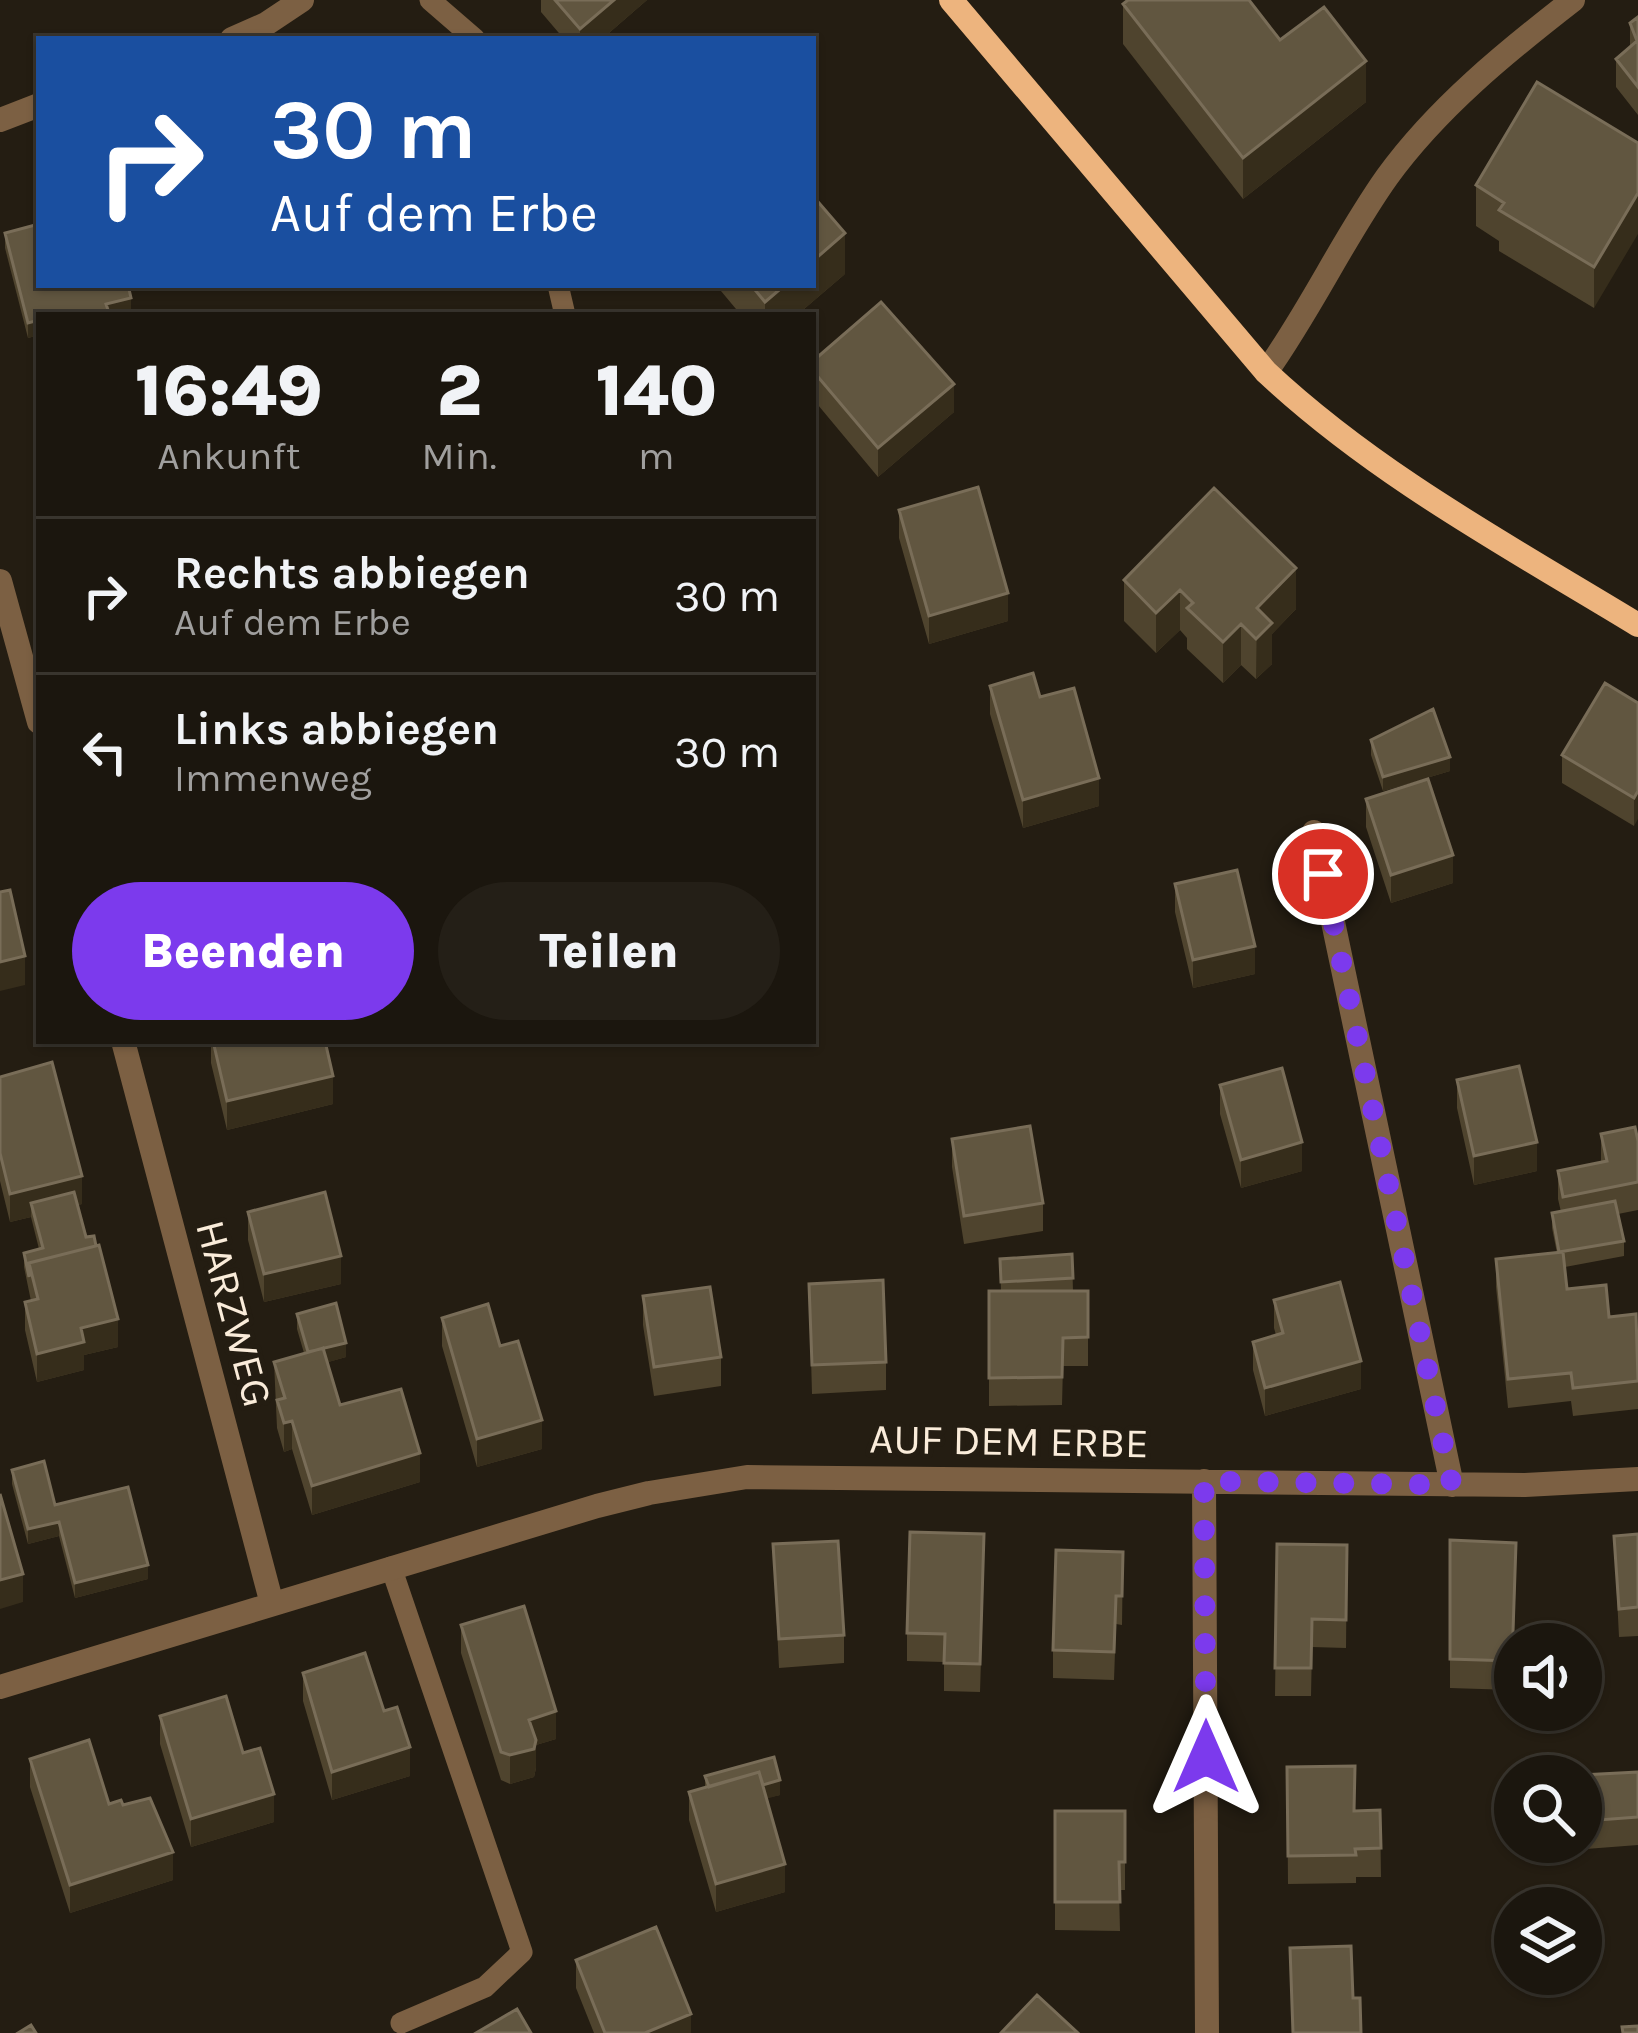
<!DOCTYPE html>
<html lang="de">
<head>
<meta charset="utf-8">
<style>
  body { margin:0; font-family:Karla,sans-serif; background:#241f17; color:#f1f3f6; height:100vh; display:flex; flex-direction:column; font-size:45px; white-space:nowrap }
  * { box-sizing:border-box; margin:0 }
  p { font-size:39px; color:#a09f9e }
  .icon { flex:none; width:66px; height:66px; fill:none; stroke:currentColor; stroke-width:2; stroke-linecap:round; stroke-linejoin:round }
  .map { position:relative; flex:1; overflow:hidden }
  .drawer { position:absolute; left:36px; top:312px; width:780px; height:732px; display:flex; flex-direction:column; background:#1b160e; border-radius:0px; box-shadow:0 3px 9px #0004,0 0 0 3px #39352e }
  .drawer>* { flex:none }
  .top-card { position:absolute; left:36px; top:36px; width:780px; height:252px; border-radius:0px; box-shadow:0 3px 9px #0004,0 0 0 3px #39352e; background:#1a4fa0; color:#fff; overflow:hidden }
  .fabs { position:absolute; left:1494px; top:1623px; display:grid; gap:24px }
  .fabs a { display:grid; place-items:center; width:108px; height:108px; border-radius:50%; background:#1b160e; box-shadow:0 3px 9px #0004,0 0 0 3px #39352e; font-size:60px }
  .pin { position:absolute; display:grid; place-items:center; width:102px; height:102px; color:#fff; margin:-51px; border:6px solid #fff; border-radius:50%; box-shadow:0 3px 12px #0007 }
  .me { position:absolute; width:132px; margin:-66px; rotate:0deg; stroke-linejoin:round; filter:drop-shadow(0 0 9px #0008) }
  .turn { display:flex; align-items:center; gap:42px; height:252px; padding:0 36px; font-size:54px }
  .turn .icon { width:156px; height:156px; stroke-width:2.5 }
  .turn b { display:block; font-size:84px; line-height:102px }
  .eta { display:flex; justify-content:space-evenly; align-items:center; height:204px; text-align:center }
  .eta b { font-size:72px; font-weight:800; line-height:84px }
  .cta { display:flex; gap:24px; margin-top:auto; padding:24px 36px }
  .cta a { flex:1; height:138px; border-radius:72px; background:#7c3aed; color:#fff; font-size:48px; font-weight:800; line-height:138px; text-align:center }
  .cta a+a { background:#241f17; color:#f1f3f6 }
  ul { padding:0; list-style:none }
  li { display:flex; align-items:center; gap:36px; height:156px; padding:0 36px; border-top:3px solid #39352e }
  li div { flex:1 }
  li b { display:block; font-size:45px }
  li em { font-style:normal }
  .map>svg:first-child { display:block }
  .lines { fill:none; stroke-linecap:round; stroke-linejoin:round }
  .lane { stroke:#7c6043; stroke-width:21 }
  .street { stroke:#7c6043; stroke-width:24 }
  .secondary { stroke:#edb47e; stroke-width:24 }
  .wall { fill:#4f442e }
  .shaded-wall { fill:#362d1b }
  .building { fill:#615640; stroke:#796d58; stroke-width:3 }
  .route { stroke:#7c3aed; stroke-width:21; stroke-dasharray:0 37.8 }
  .labels { text-anchor:middle; stroke-width:10; stroke-linejoin:round; paint-order:stroke }
  .street-label { font-size:42px; fill:#faecda; stroke:#241d12 }
</style>
</head>
<body>
<div class="map">
<svg width="1638" height="2033" viewBox="0 0 1638 2033">
  <rect width="100%" height="100%" fill="#241d12"/>
  <g class="lines">
    <path class="lane" d="M 430,0 L 475,39
      M 558,285 L 565,315
      M 391,1567 L 522,1952 L 485,1987 L 401,2023"/>
    <path class="street" d="M 232,39 L 266,24 L 302,0
      M 0,120 L 39,105
      M 1266,372 C 1311,309 1343,239 1387,177 C 1437,108 1506,52 1573,0
      M 0,581 L 39,722
      M 1314,832 L 1452,1485
      M 123,1041 L 272,1604
      M 1204,1481 L 1207,2033
      M 0,1687 L 597,1506 L 649,1493 L 747,1477 L 1525,1485 L 1638,1479"/>
    <path class="secondary" d="M 951,0 L 1266,372 C 1376,475 1510,547 1638,625"/>
  </g>
  <path class="wall" d="M 541,0 L 647,0 L 602,39 L 564,39 L 541,12 Z
    M 1123,4 L 1366,102 L 1243,199 L 1123,44 Z
    M 1638,17 L 1638,115 L 1616,87 L 1616,59 L 1630,46 L 1630,23 Z
    M 1638,143 L 1594,308 L 1499,251 L 1499,241 L 1476,226 L 1476,185 Z
    M 5,233 L 131,312 L 120,315 L 39,315 L 39,335 L 28,338 L 5,248 Z
    M 845,274 L 797,315 L 741,315 L 716,285 L 813,285 Z
    M 813,361 L 954,412 L 878,477 L 813,399 Z
    M 899,510 L 1008,621 L 929,644 L 899,538 Z
    M 1124,580 L 1296,609 L 1272,634 L 1272,664 L 1256,679 L 1241,665 L 1223,683 L 1187,649 L 1187,638 L 1180,630 L 1156,653 L 1124,621 Z
    M 990,686 L 1040,697 L 1099,806 L 1023,828 L 990,714 Z
    M 1638,703 L 1634,826 L 1562,783 L 1562,755 Z
    M 1371,740 L 1450,771 L 1383,791 L 1371,755 Z
    M 1366,799 L 1453,883 L 1391,903 L 1366,827 Z
    M 1175,884 L 1255,974 L 1193,988 L 1175,912 Z
    M 211,1041 L 213,1041 L 333,1104 L 227,1130 L 211,1063 Z
    M 0,1077 L 82,1204 L 78,1205 L 118,1347 L 84,1355 L 84,1370 L 37,1382 L 25,1330 L 25,1302 L 31,1301 L 24,1267 L 24,1253 L 39,1249 L 31,1217 L 10,1222 L 0,1181 Z
    M 1457,1080 L 1537,1171 L 1474,1185 L 1457,1108 Z
    M 1220,1085 L 1302,1171 L 1241,1188 L 1220,1114 Z
    M 1601,1134 L 1638,1141 L 1638,1210 L 1618,1214 L 1624,1241 L 1624,1256 L 1565,1267 L 1567,1289 L 1609,1317 L 1638,1340 L 1638,1409 L 1573,1416 L 1571,1401 L 1508,1408 L 1496,1287 L 1496,1259 L 1557,1253 L 1552,1228 L 1552,1213 L 1561,1212 L 1558,1199 L 1558,1171 L 1601,1162 Z
    M 952,1139 L 1043,1203 L 1043,1231 L 964,1244 L 952,1167 Z
    M 248,1212 L 341,1284 L 264,1302 L 248,1240 Z
    M 1072,1254 L 1073,1291 L 1088,1291 L 1088,1366 L 1063,1366 L 1062,1405 L 989,1406 L 989,1291 L 1001,1291 L 1000,1259 Z
    M 809,1284 L 886,1362 L 886,1390 L 812,1394 Z
    M 643,1296 L 721,1357 L 721,1386 L 654,1396 L 643,1325 Z
    M 1274,1300 L 1361,1389 L 1265,1416 L 1253,1370 L 1253,1342 L 1276,1335 L 1274,1328 Z
    M 297,1314 L 346,1357 L 328,1362 L 340,1405 L 420,1482 L 312,1515 L 292,1449 L 284,1452 L 277,1428 L 274,1362 L 304,1353 L 297,1329 Z
    M 442,1318 L 500,1346 L 542,1449 L 477,1467 L 442,1346 Z
    M 12,1470 L 55,1505 L 148,1579 L 75,1598 L 59,1536 L 28,1544 L 12,1484 Z
    M 1638,1534 L 1638,1636 L 1619,1637 L 1614,1536 Z
    M 1450,1540 L 1516,1571 L 1512,1690 L 1450,1688 Z
    M 773,1544 L 844,1635 L 844,1663 L 779,1668 Z
    M 1277,1544 L 1347,1545 L 1346,1648 L 1312,1647 L 1311,1696 L 1275,1696 Z
    M 1123,1552 L 1122,1625 L 1116,1624 L 1114,1680 L 1053,1678 L 1053,1650 Z
    M 984,1562 L 980,1692 L 944,1691 L 944,1662 L 907,1661 L 907,1633 Z
    M 461,1625 L 556,1739 L 536,1745 L 536,1768 L 534,1777 L 510,1784 L 501,1780 L 461,1653 Z
    M 303,1673 L 410,1776 L 332,1800 L 303,1701 Z
    M 160,1716 L 243,1753 L 274,1822 L 191,1847 L 160,1744 Z
    M 30,1759 L 109,1804 L 123,1805 L 173,1880 L 70,1913 L 30,1787 Z
    M 1287,1767 L 1355,1811 L 1380,1810 L 1381,1877 L 1356,1877 L 1356,1883 L 1288,1884 Z
    M 1638,1772 L 1638,1845 L 1586,1849 L 1582,1775 Z
    M 705,1776 L 780,1795 L 766,1798 L 785,1892 L 716,1912 L 689,1820 L 689,1792 L 705,1788 Z
    M 1055,1811 L 1125,1811 L 1125,1890 L 1119,1890 L 1120,1931 L 1055,1930 Z
    M 576,1960 L 691,2033 L 594,2033 L 576,1988 Z"/>
  <path class="shaded-wall" d="M 614,0 L 647,0 L 602,39 L 580,39 L 580,29 Z
    M 1366,61 L 1366,102 L 1243,199 L 1243,158 Z
    M 1638,193 L 1638,234 L 1594,308 L 1594,267 Z
    M 845,233 L 845,274 L 797,315 L 765,315 L 765,302 L 785,285 L 813,285 L 813,261 Z
    M 131,298 L 131,312 L 120,315 L 100,315 L 106,304 Z
    M 39,320 L 39,335 L 28,338 L 28,323 Z
    M 954,384 L 954,412 L 878,477 L 878,448 Z
    M 1296,568 L 1296,609 L 1272,634 L 1272,664 L 1256,679 L 1257,608 Z
    M 1180,590 L 1180,630 L 1156,653 L 1156,613 Z
    M 1008,593 L 1008,621 L 929,644 L 929,616 Z
    M 1241,624 L 1241,665 L 1223,683 L 1223,642 Z
    M 1450,757 L 1450,771 L 1383,791 L 1383,777 Z
    M 1099,778 L 1099,806 L 1023,828 L 1023,800 Z
    M 1638,791 L 1638,819 L 1634,826 L 1634,798 Z
    M 1453,855 L 1453,883 L 1391,903 L 1391,875 Z
    M 1255,946 L 1255,974 L 1193,988 L 1193,960 Z
    M 25,956 L 25,985 L 0,991 L 0,962 Z
    M 333,1076 L 333,1104 L 227,1130 L 227,1101 Z
    M 1302,1142 L 1302,1171 L 1241,1188 L 1241,1160 Z
    M 1537,1142 L 1537,1171 L 1474,1185 L 1474,1156 Z
    M 82,1176 L 82,1204 L 35,1216 L 31,1203 L 31,1217 L 10,1222 L 10,1194 Z
    M 341,1256 L 341,1284 L 264,1302 L 264,1274 Z
    M 118,1319 L 118,1347 L 84,1355 L 84,1370 L 37,1382 L 37,1354 L 81,1328 Z
    M 346,1343 L 346,1357 L 308,1368 L 308,1354 Z
    M 1361,1361 L 1361,1389 L 1265,1416 L 1265,1388 Z
    M 542,1420 L 542,1449 L 477,1467 L 477,1439 Z
    M 292,1421 L 292,1449 L 284,1452 L 284,1423 Z
    M 420,1453 L 420,1482 L 312,1515 L 312,1486 Z
    M 59,1522 L 59,1536 L 28,1544 L 28,1529 Z
    M 148,1565 L 148,1579 L 75,1598 L 75,1583 Z
    M 23,1574 L 23,1602 L 0,1609 L 0,1580 Z
    M 556,1711 L 556,1739 L 536,1745 L 536,1768 L 534,1777 L 510,1784 L 510,1755 L 529,1720 Z
    M 410,1747 L 410,1776 L 332,1800 L 332,1772 Z
    M 780,1780 L 780,1795 L 712,1814 L 712,1799 Z
    M 274,1794 L 274,1822 L 191,1847 L 191,1819 Z
    M 173,1852 L 173,1880 L 70,1913 L 70,1885 Z
    M 785,1864 L 785,1892 L 716,1912 L 716,1884 Z
    M 691,2014 L 691,2033 L 645,2033 Z"/>
  <path class="building" d="M 555,0 L 614,0 L 580,29 Z
    M 1128,0 L 1249,0 L 1280,40 L 1324,7 L 1366,61 L 1243,158 L 1123,4 Z
    M 1638,17 L 1638,87 L 1616,59 L 1637,41 L 1630,23 Z
    M 1537,82 L 1638,143 L 1638,193 L 1594,267 L 1499,210 L 1504,203 L 1476,185 Z
    M 813,196 L 845,233 L 813,261 Z
    M 39,224 L 39,285 L 128,285 L 131,298 L 106,304 L 109,313 L 100,315 L 39,315 L 39,320 L 28,323 L 5,233 Z
    M 751,285 L 785,285 L 765,302 Z
    M 881,302 L 954,384 L 878,448 L 813,371 L 813,361 Z
    M 978,487 L 1008,593 L 929,616 L 899,510 Z
    M 1214,488 L 1296,568 L 1257,608 L 1272,623 L 1256,639 L 1241,624 L 1223,642 L 1187,608 L 1193,603 L 1180,590 L 1156,613 L 1124,580 Z
    M 1033,673 L 1040,697 L 1074,688 L 1099,778 L 1023,800 L 990,686 Z
    M 1605,683 L 1638,703 L 1638,791 L 1634,798 L 1562,755 Z
    M 1433,709 L 1450,757 L 1383,777 L 1371,740 Z
    M 1428,779 L 1453,855 L 1391,875 L 1366,799 Z
    M 1237,870 L 1255,946 L 1193,960 L 1175,884 Z
    M 10,890 L 25,956 L 0,962 L 0,892 Z
    M 213,1041 L 325,1041 L 333,1076 L 227,1101 Z
    M 52,1062 L 82,1176 L 10,1194 L 0,1153 L 0,1077 Z
    M 1519,1066 L 1537,1142 L 1474,1156 L 1457,1080 Z
    M 1282,1068 L 1302,1142 L 1241,1160 L 1220,1085 Z
    M 1030,1126 L 1043,1203 L 964,1216 L 952,1139 Z
    M 1635,1127 L 1638,1141 L 1638,1182 L 1563,1197 L 1558,1171 L 1607,1161 L 1601,1134 Z
    M 74,1192 L 86,1237 L 94,1236 L 96,1246 L 29,1263 L 29,1277 L 24,1253 L 43,1248 L 31,1203 Z
    M 325,1192 L 341,1256 L 264,1274 L 248,1212 Z
    M 1615,1201 L 1624,1241 L 1559,1252 L 1552,1213 Z
    M 99,1245 L 118,1319 L 81,1328 L 84,1342 L 37,1354 L 25,1302 L 38,1299 L 29,1263 Z
    M 1563,1252 L 1567,1289 L 1606,1285 L 1609,1317 L 1636,1314 L 1638,1381 L 1573,1388 L 1571,1373 L 1508,1379 L 1496,1259 Z
    M 1072,1254 L 1073,1278 L 1001,1282 L 1000,1259 Z
    M 883,1280 L 886,1362 L 812,1365 L 809,1284 Z
    M 1340,1282 L 1361,1361 L 1265,1388 L 1253,1342 L 1283,1333 L 1274,1300 Z
    M 710,1287 L 721,1357 L 654,1367 L 643,1296 Z
    M 989,1291 L 1088,1291 L 1088,1337 L 1063,1338 L 1062,1377 L 989,1378 Z
    M 336,1303 L 346,1343 L 308,1352 L 297,1314 Z
    M 488,1304 L 500,1346 L 518,1341 L 542,1420 L 477,1439 L 442,1318 Z
    M 323,1348 L 340,1405 L 401,1389 L 420,1453 L 312,1486 L 292,1421 L 284,1423 L 277,1400 L 285,1398 L 274,1362 Z
    M 44,1461 L 55,1505 L 128,1487 L 148,1565 L 75,1583 L 59,1522 L 28,1529 L 12,1470 Z
    M 0,1494 L 23,1574 L 0,1580 Z
    M 910,1532 L 984,1534 L 980,1664 L 944,1663 L 945,1634 L 907,1633 Z
    M 1638,1534 L 1638,1607 L 1619,1609 L 1614,1536 Z
    M 1450,1540 L 1516,1543 L 1512,1661 L 1450,1659 Z
    M 838,1541 L 844,1635 L 779,1639 L 773,1544 Z
    M 1277,1544 L 1347,1545 L 1346,1620 L 1312,1619 L 1311,1668 L 1275,1668 Z
    M 1056,1550 L 1123,1552 L 1122,1596 L 1116,1596 L 1114,1652 L 1053,1650 Z
    M 524,1606 L 556,1711 L 529,1720 L 536,1740 L 534,1749 L 510,1755 L 501,1752 L 461,1625 Z
    M 365,1653 L 384,1711 L 397,1707 L 410,1747 L 332,1772 L 303,1673 Z
    M 226,1696 L 243,1753 L 260,1748 L 274,1794 L 191,1819 L 160,1716 Z
    M 89,1740 L 109,1804 L 121,1800 L 123,1805 L 150,1798 L 173,1852 L 70,1885 L 30,1759 Z
    M 774,1757 L 780,1780 L 763,1785 L 759,1772 L 709,1787 L 705,1776 Z
    M 1355,1766 L 1354,1811 L 1380,1810 L 1381,1848 L 1355,1849 L 1356,1855 L 1288,1856 L 1287,1767 Z
    M 759,1772 L 785,1864 L 716,1884 L 689,1792 Z
    M 1638,1772 L 1638,1817 L 1586,1821 L 1582,1775 Z
    M 1055,1811 L 1125,1811 L 1125,1862 L 1119,1862 L 1120,1902 L 1055,1902 Z
    M 656,1927 L 691,2014 L 645,2033 L 605,2033 L 576,1960 Z
    M 1351,1946 L 1353,1998 L 1360,1998 L 1361,2033 L 1293,2033 L 1290,1948 Z
    M 1037,1995 L 1078,2033 L 1001,2033 Z
    M 517,2009 L 531,2033 L 476,2033 Z
    M 31,2025 L 36,2033 L 18,2033 Z
    M 1638,2026 L 1638,2033 L 1623,2033 L 1622,2027 Z"/>
  <g class="lines">
    <path class="route" d="M 1206,1757 L 1204,1481 L 1452,1485 L 1323,874"/>
  </g>
  <g class="labels">
    <g class="street-label">
      <text transform="translate(235 1313) rotate(75)" y="15">HARZWEG</text>
      <text transform="translate(1009 1440) rotate(1)" y="15">AUF DEM ERBE</text>
    </g>
  </g>
</svg>
<div class="fabs">
<a><svg class="icon" aria-label="sound" viewBox="0 0 24 24"><path d="M4 9h4l5-4v14l-5-4H4zM17 9q2 3 0 6"/></svg></a>
<a><svg class="icon" aria-label="search" viewBox="0 0 24 24"><circle cx="10" cy="10" r="6"/><path d="M15 15l6 6"/></svg></a>
<a><svg class="icon" aria-label="layers" viewBox="0 0 24 24"><path d="M12 4l9 5-9 5-9-5zM3 14l9 5 9-5"/></svg></a>
</div>
<div class="pin" style="left:1323px;top:874px;background:#d93025"><svg class="icon" aria-label="arrive" viewBox="0 0 24 24"><path d="M6 21V4h12l-3 4 3 4H6"/></svg></div>
<svg class="me" style="left:1206px;top:1757px" viewBox="-20 -20 40 40"><path d="M0-17L14 15 0 8-14 15z" fill="#7c3aed" stroke="#fff" stroke-width="4"/></svg>
<div class="top-card">
<div class="turn"><svg class="icon" aria-label="right" viewBox="0 0 24 24"><path d="M7 20v-9h11M14 6l5 5-5 5"/></svg><div><b>30 m</b>Auf dem Erbe</div></div>
</div>
<section class="drawer">
<div class="eta">
<div><b>16:49</b><p>Ankunft</p></div>
<div><b>2</b><p>Min.</p></div>
<div><b>140</b><p>m</p></div>
</div>
<ul>
<li><svg class="icon" aria-label="right" viewBox="0 0 24 24"><path d="M7 20v-9h11M14 6l5 5-5 5"/></svg><div><b>Rechts abbiegen</b><p>Auf dem Erbe</p></div><em>30 m</em></li>
<li><svg class="icon" aria-label="left" viewBox="0 0 24 24"><path d="M17 20v-9H6M10 6l-5 5 5 5"/></svg><div><b>Links abbiegen</b><p>Immenweg</p></div><em>30 m</em></li>
</ul>
<div class="cta"><a>Beenden</a><a>Teilen</a></div>
</section>
</div>
</body>
</html>
